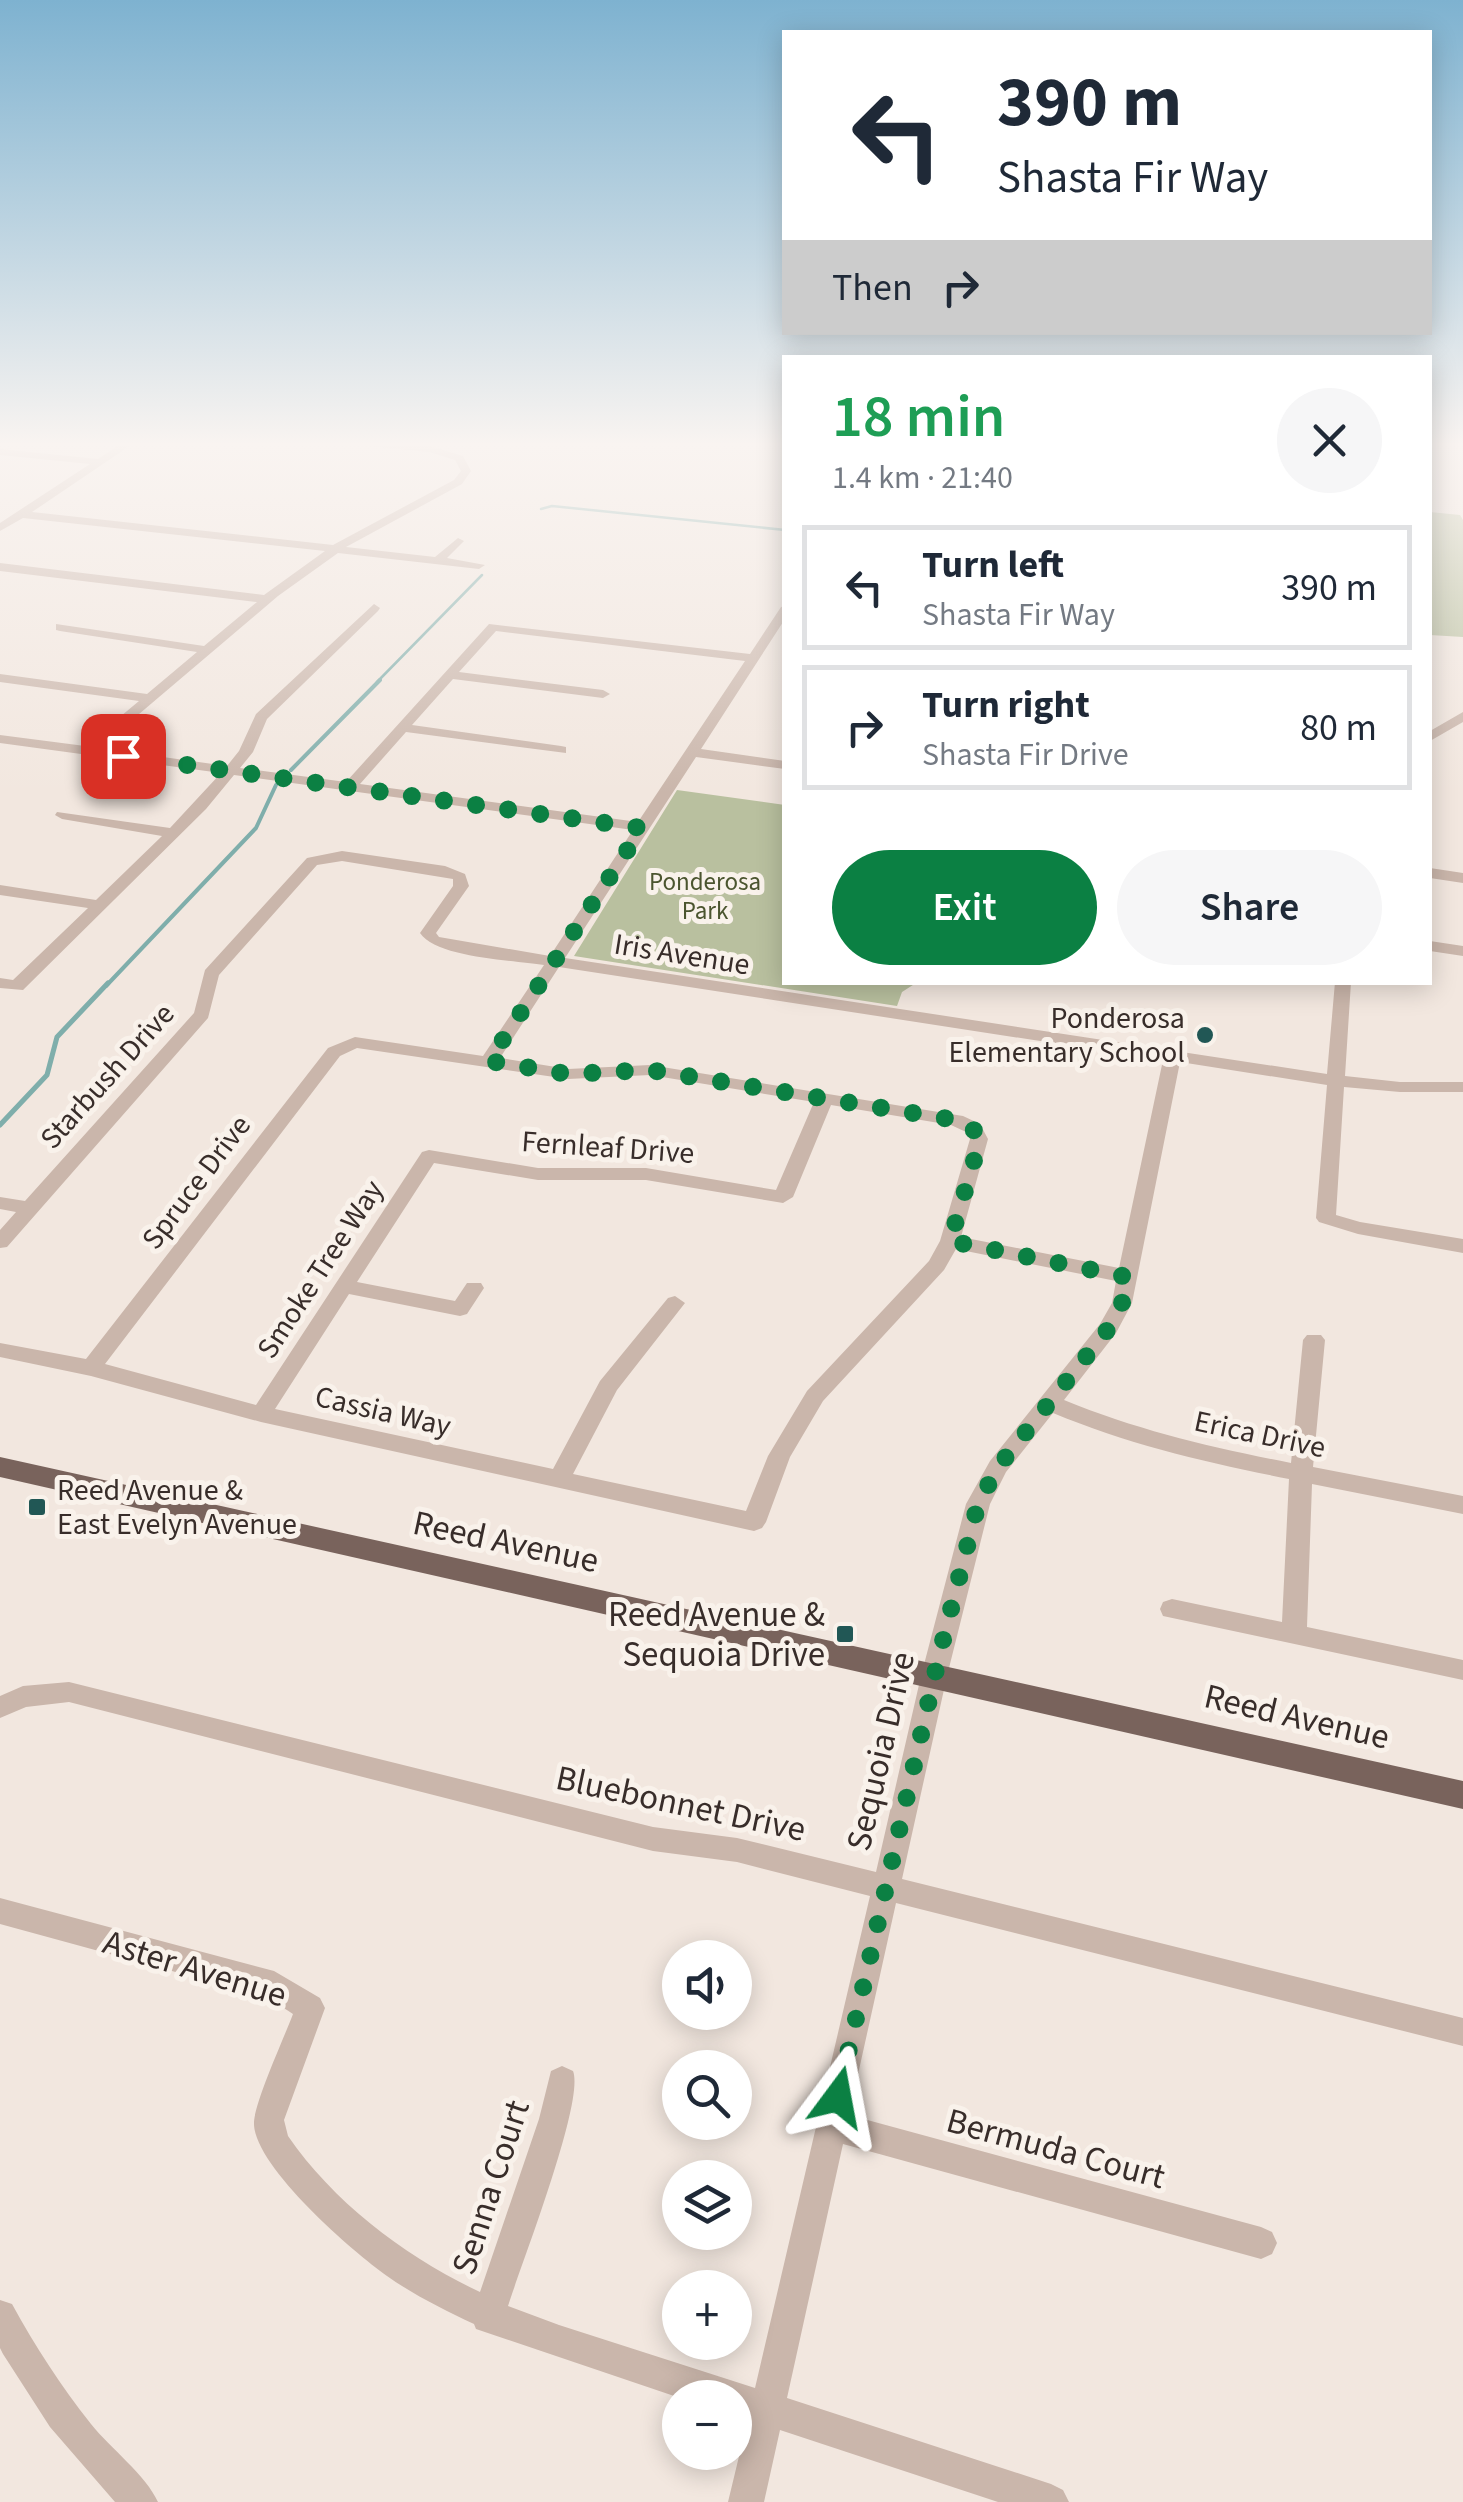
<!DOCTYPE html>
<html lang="en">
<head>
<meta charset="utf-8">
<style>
  body { margin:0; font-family:"Source Sans 3",sans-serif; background:#f6f6f7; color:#1f2937; height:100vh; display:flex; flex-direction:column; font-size:38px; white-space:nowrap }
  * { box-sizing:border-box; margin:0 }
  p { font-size:32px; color:#747a83 }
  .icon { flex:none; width:55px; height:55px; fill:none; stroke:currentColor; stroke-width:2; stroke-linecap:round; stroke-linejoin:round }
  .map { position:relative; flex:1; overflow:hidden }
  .panel { position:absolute; left:782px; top:355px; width:650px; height:630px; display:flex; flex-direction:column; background:#fff; border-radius:0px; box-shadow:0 5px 25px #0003 }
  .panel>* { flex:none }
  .guide { position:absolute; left:782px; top:30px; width:650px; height:305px; border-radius:0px; box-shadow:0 5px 25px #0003; background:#fff; color:#1f2937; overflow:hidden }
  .controls { position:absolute; left:662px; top:1940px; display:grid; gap:20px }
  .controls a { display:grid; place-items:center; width:90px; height:90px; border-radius:50%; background:#fff; box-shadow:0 5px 25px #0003; font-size:50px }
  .pin { position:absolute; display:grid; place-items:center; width:85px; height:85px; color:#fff; margin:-42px; border-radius:20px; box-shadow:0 5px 15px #0006 }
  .me { position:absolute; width:110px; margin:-55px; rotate:13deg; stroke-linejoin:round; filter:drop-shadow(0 0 8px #0008) }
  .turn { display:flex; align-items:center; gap:35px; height:210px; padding:0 50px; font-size:45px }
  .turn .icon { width:130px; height:130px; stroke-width:2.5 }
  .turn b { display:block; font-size:70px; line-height:85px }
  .then { display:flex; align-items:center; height:95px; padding:0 50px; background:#0003; gap:20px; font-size:38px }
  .round { display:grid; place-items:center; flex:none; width:105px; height:105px; border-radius:52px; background:#f6f6f7 }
  .overview { display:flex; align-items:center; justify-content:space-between; height:170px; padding:0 50px }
  h1 { font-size:60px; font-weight:600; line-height:75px; color:#1e9e55 }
  .cta { display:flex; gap:20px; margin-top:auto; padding:20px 50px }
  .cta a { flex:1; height:115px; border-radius:60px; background:#0b8043; color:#fff; font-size:40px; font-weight:600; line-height:115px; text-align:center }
  .cta a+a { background:#f6f6f7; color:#1f2937 }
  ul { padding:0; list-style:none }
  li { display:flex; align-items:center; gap:30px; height:125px; margin:0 20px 15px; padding:0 30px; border:5px solid #e0e1e3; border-radius:0px }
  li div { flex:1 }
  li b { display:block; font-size:38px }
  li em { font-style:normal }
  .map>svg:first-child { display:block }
  .green { fill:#b9c09f }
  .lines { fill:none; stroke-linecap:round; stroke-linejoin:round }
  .stream-far2 { stroke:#7faeab; stroke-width:2.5 }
  .stream-far1 { stroke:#7faeab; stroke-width:4 }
  .stream { stroke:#7faeab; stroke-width:5 }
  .minor { fill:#cab6ab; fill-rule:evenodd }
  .major { fill:#79635c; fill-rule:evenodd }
  .route { stroke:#0b8043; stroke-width:18; stroke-dasharray:0 32.4 }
  .poi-dot { fill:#215755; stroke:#f9f2eb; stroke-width:4 }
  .labels { text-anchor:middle; stroke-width:10; stroke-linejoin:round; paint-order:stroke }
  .far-park-label { font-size:25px; fill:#4b552f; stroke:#f9f2eb }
  .street-label { font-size:30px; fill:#382d2a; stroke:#f9f2eb }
  .poi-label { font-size:30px; fill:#382d2a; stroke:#f9f2eb; text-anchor:end }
  .near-street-label { font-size:35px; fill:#382d2a; stroke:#f9f2eb }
  .near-poi-label { font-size:35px; fill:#382d2a; stroke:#f9f2eb; text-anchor:end }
</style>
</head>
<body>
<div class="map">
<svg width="1463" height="2502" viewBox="0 0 1463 2502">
  <rect width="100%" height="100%" fill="#f2e7df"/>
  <path class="green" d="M 1430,512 L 1460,515 L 1463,520 L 1463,637 L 1430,635 Z
    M 677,790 L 785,805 L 785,982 L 916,983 L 902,992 L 897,1006 L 574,956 Z"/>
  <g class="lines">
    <path class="stream-far2" d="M 541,509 L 552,506 L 785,530
      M 377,682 L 482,575"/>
    <path class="stream-far1" d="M 291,770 L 380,680
      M 106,986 L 256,828 L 276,785"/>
    <path class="stream" d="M 0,1125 L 47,1075 L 57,1037 L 108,983"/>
    <path class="minor" d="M 122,443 L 134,443 L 32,512 L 333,545 L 454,480 L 461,471 L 455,460 L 429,452 L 368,446 L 363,443 L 430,446 L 463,456 L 471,471 L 462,484 L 346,547 L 435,557 L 458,538 L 464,541 L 447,558 L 485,565 L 479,569 L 338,553 L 278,596 L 99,748 L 227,766 L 239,751 L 256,714 L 374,604 L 380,608 L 378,611 L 267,719 L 253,752 L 240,768 L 346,782 L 489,624 L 750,654 L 781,607 L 785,606 L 785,619 L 701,749 L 785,761 L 785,769 L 696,757 L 565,958 L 1327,1074 L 1335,982 L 1351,982 L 1345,1076 L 1400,1082 L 1463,1082 L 1463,1092 L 1400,1092 L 1344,1087 L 1336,1215 L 1360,1222 L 1463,1239 L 1463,1253 L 1358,1234 L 1319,1222 L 1316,1218 L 1327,1085 L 1180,1062 L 1132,1303 L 1116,1333 L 1064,1400 C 1140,1431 1210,1447 1291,1463 L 1303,1340 L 1307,1335 L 1321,1335 L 1325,1340 L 1313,1467 L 1463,1496 L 1463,1514 L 1312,1484 L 1307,1627 L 1463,1660 L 1463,1680 L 1163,1616 L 1160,1609 L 1163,1602 L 1172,1599 L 1282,1622 L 1289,1479 C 1208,1463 1130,1445 1053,1413 L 1006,1472 L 990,1504 L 947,1676 L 902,1879 L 1463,2018 L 1463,2046 L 896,1903 L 849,2115 L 1261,2227 L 1272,2232 L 1277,2243 L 1272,2254 L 1261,2259 L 843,2144 L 787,2398 L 1051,2484 L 1063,2490 L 1069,2502 L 998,2502 L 780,2430 L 764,2502 L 728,2502 L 748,2419 L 735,2415 L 735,2398 L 680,2398 L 476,2329 L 474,2324 C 444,2310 414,2295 387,2276 C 353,2252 252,2165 254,2122 C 255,2101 284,2038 293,2014 L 267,1997 L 0,1924 L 0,1898 L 274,1971 L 320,1998 L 325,2008 L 284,2120 L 288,2136 C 334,2203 407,2258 480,2292 L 539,2119 L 551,2071 L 562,2066 L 573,2071 C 585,2101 521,2265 508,2306 L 559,2325 L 755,2388 L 870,1896 L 737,1862 L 653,1851 L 69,1702 L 26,1707 L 0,1718 L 0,1696 L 23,1686 L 69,1682 L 653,1827 L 737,1838 L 876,1872 L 921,1676 L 966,1504 L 990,1461 L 1100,1324 L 1112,1303 L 1116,1281 L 956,1249 L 944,1270 L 823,1401 L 790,1457 L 766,1522 L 762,1528 L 754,1531 L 261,1422 L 91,1376 L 0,1357 L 0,1343 L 86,1359 L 328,1048 L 355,1037 L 483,1056 L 544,965 C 513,960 437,958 420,933 L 453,886 L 453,879 L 342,861 L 317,865 L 219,975 L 208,1018 L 7,1247 L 0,1248 L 0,1230 L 16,1212 L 0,1209 L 0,1197 L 25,1201 L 194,1013 L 205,970 L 307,858 L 342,851 L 445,866 L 465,874 L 469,886 L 436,933 L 439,937 L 550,956 L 633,830 L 234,775 L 206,809 L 23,990 L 0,988 L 0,978 L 13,980 L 88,908 L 0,895 L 0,885 L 96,900 L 162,836 L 62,819 L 55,815 L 57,812 L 170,828 L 221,773 L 0,743 L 0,735 L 85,746 L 139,701 L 0,682 L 0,674 L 147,694 L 197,652 L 60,631 L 56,630 L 56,624 L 204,646 L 257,602 L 0,571 L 0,563 L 264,595 L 325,551 L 23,518 L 0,531 L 0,523 L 90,464 L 0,455 L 0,449 L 98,459 ZM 496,631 L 745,661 L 638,822 L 360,784 L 406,732 L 566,753 L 566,747 L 561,746 L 412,725 L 453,679 L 603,698 L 610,694 L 603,690 L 459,672 ZM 559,967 L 1163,1060 L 1119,1268 L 961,1237 L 988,1139 L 980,1124 L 963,1116 L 650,1065 L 568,1069 L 500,1058 ZM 357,1048 L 568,1079 L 650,1075 L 814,1102 L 776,1190 L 646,1168 L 538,1168 L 429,1150 L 422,1152 L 256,1405 L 105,1364 L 340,1056 ZM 831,1105 L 951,1125 L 966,1132 L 970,1139 L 940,1241 L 929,1261 L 807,1391 L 768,1456 L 746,1511 L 573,1474 L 617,1390 L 685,1303 L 675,1296 L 668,1298 L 600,1381 L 553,1469 L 275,1409 L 349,1294 L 460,1316 L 467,1314 L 484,1288 L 481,1283 L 467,1283 L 455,1301 L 357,1282 L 434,1163 L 538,1180 L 646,1180 L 783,1203 L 793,1197 Z
      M 1463,712 L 1463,722 L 1430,741 L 1430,731 Z
      M 1430,868 L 1463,873 L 1463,883 L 1430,878 Z
      M 1430,941 L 1463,946 L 1463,956 L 1430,951 Z
      M 0,2300 L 12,2304 C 35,2346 61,2386 91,2424 C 110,2448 146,2475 158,2502 L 115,2502 L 50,2427 L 3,2354 L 0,2348 Z"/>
    <path class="major" d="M 0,1457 L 1463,1781 L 1463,1809 L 0,1477 Z"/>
  </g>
  <linearGradient id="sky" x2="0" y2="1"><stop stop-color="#7eb2d0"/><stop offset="0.56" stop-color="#f9f4f1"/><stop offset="1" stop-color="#f9f4f1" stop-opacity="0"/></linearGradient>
  <rect width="1463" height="793" fill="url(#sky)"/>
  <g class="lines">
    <path class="route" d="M 123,756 L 642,828 L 489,1061 L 568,1074 L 650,1070 L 956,1120 L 973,1128 L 979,1144 L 950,1241 L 1128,1277 L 1122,1303 L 1109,1328 L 998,1467 L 978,1504 L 940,1652 L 838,2097"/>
  </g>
  <g class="poi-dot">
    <circle cx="1205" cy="1035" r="10"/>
    <rect x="27" y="1497" width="20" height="20" rx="5"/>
    <rect x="835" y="1624" width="20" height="20" rx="5"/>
  </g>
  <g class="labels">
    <g class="far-park-label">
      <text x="705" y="890">Ponderosa<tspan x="705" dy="29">Park</tspan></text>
    </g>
    <g class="street-label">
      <text transform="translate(682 954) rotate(9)" y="10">Iris Avenue</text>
      <text transform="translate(107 1076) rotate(-48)" y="10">Starbush Drive</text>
      <text transform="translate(608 1147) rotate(4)" y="10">Fernleaf Drive</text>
      <text transform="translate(196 1182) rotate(-53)" y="10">Spruce Drive</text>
      <text transform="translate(320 1269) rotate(-57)" y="10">Smoke Tree Way</text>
      <text transform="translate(383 1411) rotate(13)" y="10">Cassia Way</text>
      <text transform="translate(1260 1434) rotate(12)" y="10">Erica Drive</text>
    </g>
    <g class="poi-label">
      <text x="1185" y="1028">Ponderosa<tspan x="1185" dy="34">Elementary School</tspan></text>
      <text x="57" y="1500" text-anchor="start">Reed Avenue &amp;<tspan x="57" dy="34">East Evelyn Avenue</tspan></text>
    </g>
    <g class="near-street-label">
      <text transform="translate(506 1541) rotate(12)" y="12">Reed Avenue</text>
      <text transform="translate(1297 1716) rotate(13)" y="12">Reed Avenue</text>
      <text transform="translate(880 1751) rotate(-77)" y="12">Sequoia Drive</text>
      <text transform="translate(681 1803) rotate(12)" y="12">Bluebonnet Drive</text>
      <text transform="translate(195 1968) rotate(17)" y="12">Aster Avenue</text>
      <text transform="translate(1056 2148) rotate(15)" y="12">Bermuda Court</text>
      <text transform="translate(490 2187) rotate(-72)" y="12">Senna Court</text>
    </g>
    <g class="near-poi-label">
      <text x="825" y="1626">Reed Avenue &amp;<tspan x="825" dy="40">Sequoia Drive</tspan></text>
    </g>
  </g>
</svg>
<div class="controls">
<a><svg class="icon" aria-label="sound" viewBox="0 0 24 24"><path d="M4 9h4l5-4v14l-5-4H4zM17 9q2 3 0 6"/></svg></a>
<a><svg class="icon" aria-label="search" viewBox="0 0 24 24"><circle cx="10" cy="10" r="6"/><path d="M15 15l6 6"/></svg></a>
<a><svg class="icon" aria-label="layers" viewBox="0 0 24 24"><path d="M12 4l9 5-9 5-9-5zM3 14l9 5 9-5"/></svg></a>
<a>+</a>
<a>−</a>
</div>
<div class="pin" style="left:123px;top:756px;background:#d93025"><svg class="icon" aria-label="arrive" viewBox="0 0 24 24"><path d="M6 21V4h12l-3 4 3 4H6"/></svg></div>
<svg class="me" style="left:838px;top:2097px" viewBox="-20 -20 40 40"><path d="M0-17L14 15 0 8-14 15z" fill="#0b8043" stroke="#fff" stroke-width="4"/></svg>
<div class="guide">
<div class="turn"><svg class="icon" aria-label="left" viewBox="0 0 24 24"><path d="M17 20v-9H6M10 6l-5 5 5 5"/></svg><div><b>390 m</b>Shasta Fir Way</div></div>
<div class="then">Then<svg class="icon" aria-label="right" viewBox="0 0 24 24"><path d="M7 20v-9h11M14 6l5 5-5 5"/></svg></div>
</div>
<section class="panel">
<div class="overview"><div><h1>18 min</h1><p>1.4 km · 21:40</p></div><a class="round"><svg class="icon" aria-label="close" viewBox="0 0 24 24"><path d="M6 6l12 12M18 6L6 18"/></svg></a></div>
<ul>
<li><svg class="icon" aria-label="left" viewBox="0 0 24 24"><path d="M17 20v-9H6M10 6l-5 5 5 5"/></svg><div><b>Turn left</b><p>Shasta Fir Way</p></div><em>390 m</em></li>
<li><svg class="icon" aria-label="right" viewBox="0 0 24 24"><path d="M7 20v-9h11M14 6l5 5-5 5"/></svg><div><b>Turn right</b><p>Shasta Fir Drive</p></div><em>80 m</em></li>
</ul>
<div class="cta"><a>Exit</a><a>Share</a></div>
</section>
</div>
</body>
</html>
